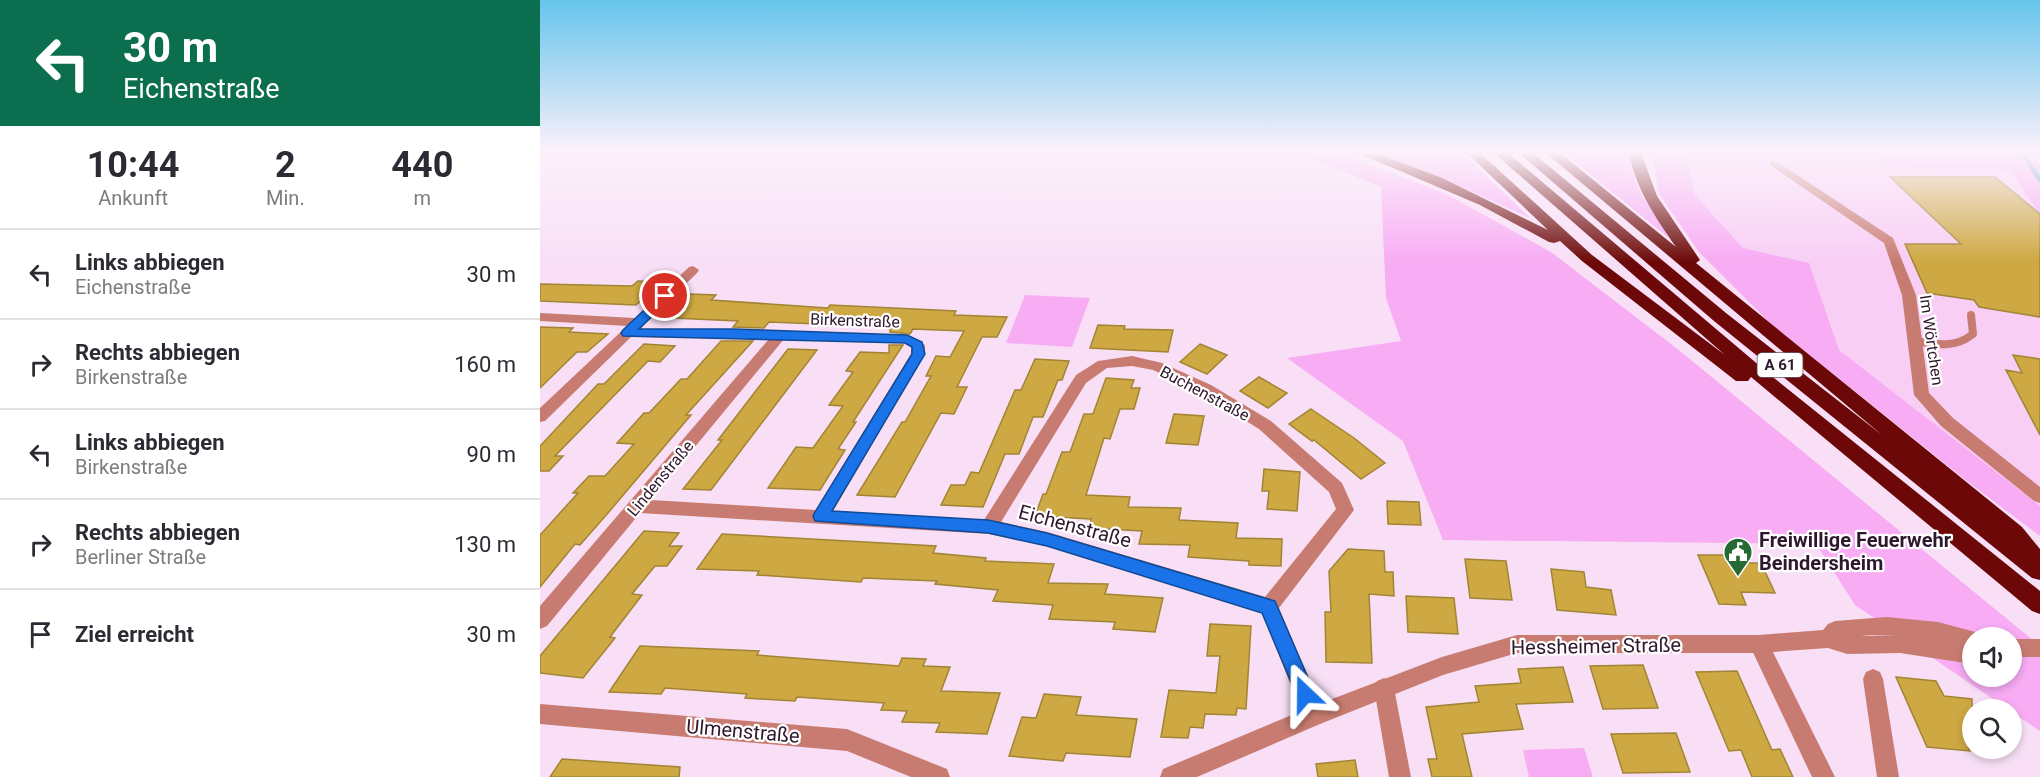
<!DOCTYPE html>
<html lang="de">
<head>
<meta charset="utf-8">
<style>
  body { margin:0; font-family:Roboto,sans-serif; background:#f2f2f3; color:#2b2b33; height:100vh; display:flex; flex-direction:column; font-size:22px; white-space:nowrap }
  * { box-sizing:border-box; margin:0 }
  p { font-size:20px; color:#7c7c81 }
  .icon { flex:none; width:33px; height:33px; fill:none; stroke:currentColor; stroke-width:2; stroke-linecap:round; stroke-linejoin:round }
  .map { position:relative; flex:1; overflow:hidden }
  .sheet { display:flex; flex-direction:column; background:#fff; width:540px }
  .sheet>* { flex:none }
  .guide { background:#0b6e4f; color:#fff; overflow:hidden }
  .buttons { position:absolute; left:1422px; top:627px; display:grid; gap:12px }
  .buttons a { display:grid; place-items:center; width:60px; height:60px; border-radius:50%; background:#fff; box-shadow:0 3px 9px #0003; font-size:30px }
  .pin { position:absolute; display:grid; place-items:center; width:51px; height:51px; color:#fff; margin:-26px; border:3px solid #fff; border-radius:50%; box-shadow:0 2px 6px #0007 }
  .me { position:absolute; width:66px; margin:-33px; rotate:337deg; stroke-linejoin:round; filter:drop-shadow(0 0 4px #0008) }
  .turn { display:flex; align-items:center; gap:21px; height:126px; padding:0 24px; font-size:27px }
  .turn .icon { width:78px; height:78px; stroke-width:2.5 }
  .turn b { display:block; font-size:42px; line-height:51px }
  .eta { display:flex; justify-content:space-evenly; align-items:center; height:102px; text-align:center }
  .eta b { font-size:36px; font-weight:700; line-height:42px }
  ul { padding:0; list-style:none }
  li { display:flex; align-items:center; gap:18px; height:90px; padding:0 24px; border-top:2px solid #e1e1e2 }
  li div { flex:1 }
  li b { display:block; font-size:22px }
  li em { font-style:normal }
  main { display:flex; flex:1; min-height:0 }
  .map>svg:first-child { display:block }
  .built { fill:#f8cef5 }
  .green { fill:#f7acf4; fill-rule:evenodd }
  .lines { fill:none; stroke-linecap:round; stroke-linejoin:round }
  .stream { stroke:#3ca0b5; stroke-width:4.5 }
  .building { fill:#cea842; stroke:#a28434; stroke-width:1.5 }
  .service { stroke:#c87c71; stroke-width:8 }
  .minor { fill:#c87c71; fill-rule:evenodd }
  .tertiary { fill:#c87c71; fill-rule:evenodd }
  .motorway { fill:#6c0908; fill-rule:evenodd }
  .route { fill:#1a73e8; stroke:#114b97; stroke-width:1.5 }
  .labels { text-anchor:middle; stroke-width:4.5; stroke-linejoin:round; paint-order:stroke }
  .shield { fill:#fff; stroke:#6d5d6d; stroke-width:1.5 }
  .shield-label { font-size:15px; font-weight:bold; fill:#2f182e }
  .street-label { font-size:16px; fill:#2f182e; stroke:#fff }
  .near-street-label { font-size:20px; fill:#2f182e; stroke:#fff }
  .near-poi-label { font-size:20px; font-weight:bold; fill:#2f182e; stroke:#fff; text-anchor:start }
</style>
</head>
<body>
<main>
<section class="sheet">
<div class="guide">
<div class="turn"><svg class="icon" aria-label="left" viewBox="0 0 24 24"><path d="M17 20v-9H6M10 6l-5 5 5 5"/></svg><div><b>30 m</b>Eichenstraße</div></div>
</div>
<div class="eta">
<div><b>10:44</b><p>Ankunft</p></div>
<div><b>2</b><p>Min.</p></div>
<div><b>440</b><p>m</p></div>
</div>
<ul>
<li><svg class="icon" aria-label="left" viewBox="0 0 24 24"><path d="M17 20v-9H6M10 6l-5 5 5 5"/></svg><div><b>Links abbiegen</b><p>Eichenstraße</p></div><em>30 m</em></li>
<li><svg class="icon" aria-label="right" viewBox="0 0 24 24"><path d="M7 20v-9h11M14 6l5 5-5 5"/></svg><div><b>Rechts abbiegen</b><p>Birkenstraße</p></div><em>160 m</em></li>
<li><svg class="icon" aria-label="left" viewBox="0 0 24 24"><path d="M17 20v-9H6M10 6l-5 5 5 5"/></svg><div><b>Links abbiegen</b><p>Birkenstraße</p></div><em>90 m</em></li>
<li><svg class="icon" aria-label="right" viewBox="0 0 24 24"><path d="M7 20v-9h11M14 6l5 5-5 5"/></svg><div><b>Rechts abbiegen</b><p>Berliner Straße</p></div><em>130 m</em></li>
<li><svg class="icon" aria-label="arrive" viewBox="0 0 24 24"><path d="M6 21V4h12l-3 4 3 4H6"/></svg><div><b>Ziel erreicht</b></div><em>30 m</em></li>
</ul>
</section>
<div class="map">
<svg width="1500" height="777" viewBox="0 0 1500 777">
  <rect width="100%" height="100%" fill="#f8dff6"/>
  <path class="built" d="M 1147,153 L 1331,153 L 1342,167 L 1471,171 L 1500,208 L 1500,506 L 1299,350 L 1269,264 L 1203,248 L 1154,194 Z"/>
  <path class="green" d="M 758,153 L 801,153 L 908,195 L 1011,252 L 1140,351 L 1500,646 L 1500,731 L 1315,605 L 1276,544 L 903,540 L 863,441 L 747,358 L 861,341 L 846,298 L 841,187 ZM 1432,638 L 1472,638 L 1472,676 L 1432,676 Z
    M 834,153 L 922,153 L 990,218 L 906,180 Z
    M 1024,153 L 1089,153 L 1092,172 L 1100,192 L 1129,238 Z
    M 1112,153 L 1147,153 L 1154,194 L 1203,248 L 1269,263 L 1299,350 L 1500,506 L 1500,536 L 1428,482 L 1230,323 L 1159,252 L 1119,194 Z
    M 1331,153 L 1490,153 L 1500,165 L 1500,215 L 1471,171 L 1342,167 Z
    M 485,295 L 550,298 L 532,347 L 466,343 Z
    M 1044,748 L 1053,777 L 989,777 L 983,750 Z"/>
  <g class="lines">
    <path class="stream" d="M 1482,153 L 1500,180"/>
  </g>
  <path class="building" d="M 1350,177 L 1455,177 L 1500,214 L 1500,317 L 1439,307 L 1434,300 L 1387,293 L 1365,244 L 1421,244 Z
    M 98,281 L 122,282 L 96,305 L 0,301 L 0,284 L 92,286 Z
    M 149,294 L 176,295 L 171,300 L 288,308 L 290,305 L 416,311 L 414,315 L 467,317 L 457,337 L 442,337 L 417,387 L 427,387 L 414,414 L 401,413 L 355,497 L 317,495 L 362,422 L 365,422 L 391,376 L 386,376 L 396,356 L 410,357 L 424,331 L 373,329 L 370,334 L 350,332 L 350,329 L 329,326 L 229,322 L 224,328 L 193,327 L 198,321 L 133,318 L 134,308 Z
    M 558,325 L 585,326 L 584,329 L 633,330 L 628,352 L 550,348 Z
    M 0,327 L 33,328 L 29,332 L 68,334 L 47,352 L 37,352 L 0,388 Z
    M 181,341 L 213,341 L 146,415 L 151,415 L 68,513 L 40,545 L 35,544 L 0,587 L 0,535 L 38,493 L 33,493 L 49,476 L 65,476 L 94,444 L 77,443 L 104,413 L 109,413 L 141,379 L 147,379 Z
    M 104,344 L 135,346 L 120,362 L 108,361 L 15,456 L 23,456 L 9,471 L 0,471 L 0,446 L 58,384 L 64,384 Z
    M 660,344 L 687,355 L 667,374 L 640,362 Z
    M 349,345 L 363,345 L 313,422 L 316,422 L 298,449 L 305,450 L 280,490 L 228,488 L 256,447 L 273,448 L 303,406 L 289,405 L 313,372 L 306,371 L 320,352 L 349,353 Z
    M 248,349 L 277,350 L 171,490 L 143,489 L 182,440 L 178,440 Z
    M 1473,355 L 1500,359 L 1500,435 L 1466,370 L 1482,373 Z
    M 495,359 L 529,361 L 522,380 L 518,380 L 503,417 L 493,417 L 479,454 L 465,454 L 443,507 L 401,505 L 411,485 L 425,485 L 431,472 L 439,473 L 475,390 L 481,390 Z
    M 719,377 L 747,393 L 728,408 L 700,391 Z
    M 566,378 L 594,380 L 591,388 L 600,388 L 594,409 L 580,409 L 570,439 L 564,438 L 546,495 L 590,497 L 588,507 L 641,508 L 639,520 L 698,523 L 696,538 L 742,539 L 741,566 L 709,565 L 709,561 L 648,557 L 650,545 L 599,544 L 602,531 L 549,528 L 551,519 L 495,516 L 503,494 L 506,494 L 522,452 L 530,452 L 544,414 L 553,414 Z
    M 771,409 L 814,438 L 845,463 L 821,479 L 774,440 L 772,441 L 749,424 Z
    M 634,414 L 664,416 L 658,445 L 626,443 Z
    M 724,469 L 760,472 L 757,511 L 727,509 L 729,491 L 722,491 Z
    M 847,501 L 879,502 L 881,525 L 848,524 Z
    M 104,531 L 139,533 L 129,546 L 142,546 L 127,566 L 115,566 L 92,594 L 102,595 L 70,637 L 75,638 L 43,678 L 0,673 L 0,656 Z
    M 182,534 L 396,546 L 393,553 L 446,558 L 445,561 L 514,564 L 508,583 L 568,584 L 565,594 L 623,598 L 615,632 L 573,629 L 575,622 L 509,619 L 513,605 L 453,601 L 458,590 L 395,584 L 397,581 L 323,578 L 321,582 L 217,575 L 219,571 L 157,569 Z
    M 808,549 L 844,551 L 845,572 L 853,572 L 854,596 L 829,594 L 832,663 L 786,662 L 785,612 L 791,612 L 789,571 Z
    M 1158,555 L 1189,555 L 1193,563 L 1221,563 L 1235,593 L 1201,592 L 1206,605 L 1179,604 Z
    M 925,559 L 966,561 L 972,600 L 930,598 Z
    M 1011,569 L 1044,572 L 1046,587 L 1071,590 L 1076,615 L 1017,610 Z
    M 866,596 L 914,598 L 918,634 L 868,632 Z
    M 670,624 L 711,626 L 706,709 L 697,708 L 696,715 L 665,714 L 663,728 L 650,727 L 648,738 L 621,737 L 629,690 L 676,693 L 680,656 L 667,656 Z
    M 100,646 L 219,651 L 217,655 L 359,666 L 362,658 L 386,659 L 383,666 L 410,667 L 401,691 L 460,693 L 447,734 L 396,732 L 400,723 L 362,722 L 367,711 L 341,710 L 344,703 L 257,697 L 255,701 L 205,698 L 207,694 L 125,688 L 121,694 L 69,692 Z
    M 1103,665 L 1118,708 L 1063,709 L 1050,666 Z
    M 1023,667 L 1033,702 L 976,704 L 983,729 L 922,734 L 932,777 L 892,777 L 888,759 L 897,759 L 886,707 L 939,702 L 935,686 L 981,683 L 978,669 Z
    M 1197,671 L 1232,750 L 1240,749 L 1253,777 L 1212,777 L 1201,750 L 1189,751 L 1156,672 Z
    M 1356,677 L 1396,681 L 1404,696 L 1432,699 L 1432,747 L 1428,747 L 1430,751 L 1387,747 Z
    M 504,694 L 541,697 L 536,715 L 597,719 L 590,757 L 526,753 L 523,761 L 469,756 L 482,717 L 496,718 Z
    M 1136,733 L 1150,772 L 1083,773 L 1071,734 Z
    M 22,759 L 140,767 L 139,777 L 10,777 Z
    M 815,760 L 818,777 L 778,777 L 776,764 Z"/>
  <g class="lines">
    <path class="service" d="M 1377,341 C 1397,345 1416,348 1433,334 L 1431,315"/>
    <path class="minor" d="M 1234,160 L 1353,238 L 1376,295 L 1389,393 L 1413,418 L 1500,487 L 1500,503 L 1494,501 L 1401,426 L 1374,395 L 1362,295 L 1344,243 L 1230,165 L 1230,161 Z
      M 153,266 L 159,270 L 157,273 L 100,329 L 193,329 L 367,335 L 385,345 L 385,354 L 293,511 L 444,520 L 536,375 L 558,361 L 592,356 L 622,363 L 671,385 L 731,421 L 802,483 L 814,510 L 739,608 L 785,716 L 782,723 L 774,726 L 766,723 L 722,613 L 507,546 L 449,534 L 100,513 L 7,626 L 0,629 L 0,606 L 229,339 L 91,337 L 5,421 L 0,422 L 0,408 L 87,326 L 0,321 L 0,313 L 95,318 L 149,267 ZM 244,339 L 364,343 L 371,347 L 371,354 L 276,510 L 111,500 ZM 592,366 L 613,370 L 661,393 L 719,429 L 789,492 L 796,509 L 725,597 L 507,532 L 461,522 L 546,383 L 567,368 Z
      M 1219,635 L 1226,638 L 1295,777 L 1272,777 L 1209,644 L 1212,638 Z
      M 1333,669 L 1340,672 L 1343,679 L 1359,777 L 1337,777 L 1323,679 L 1326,672 Z
      M 844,678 L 851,681 L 854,688 L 871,777 L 849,777 L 834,688 L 837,681 Z
      M 0,704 L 307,729 L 407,769 L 410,777 L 371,777 L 307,751 L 0,724 Z"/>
    <path class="tertiary" d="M 1347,617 L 1398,622 L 1439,633 L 1441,638 L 1432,638 L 1432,664 L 1360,653 L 1307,654 L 1288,648 L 1219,653 L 977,653 L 903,675 L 780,724 L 657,777 L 620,777 L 623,769 L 766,709 L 902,657 L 977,635 L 1219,635 L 1283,630 L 1288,624 L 1295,621 ZM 1330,635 L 1356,635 L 1321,636 Z
      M 1472,639 L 1500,639 L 1500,657 L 1472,657 Z"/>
    <path class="motorway" d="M 818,153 L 836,153 L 902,178 L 1008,230 L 927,153 L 940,153 L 1052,255 L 1185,355 L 954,153 L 968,153 L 1234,378 L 1500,591 L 1500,614 L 1492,611 L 1211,377 L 1208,381 L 1196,381 L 1042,261 L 1020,241 L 1014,243 L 1009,242 L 940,205 Z
      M 979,153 L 993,153 L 1186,313 L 1342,435 L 1006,153 L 1020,153 L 1136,247 C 1115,217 1096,189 1089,153 L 1101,153 L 1117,196 L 1160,260 L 1156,263 L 1482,527 L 1500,549 L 1500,580 L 1492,578 L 1174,321 Z"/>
  </g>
  <linearGradient id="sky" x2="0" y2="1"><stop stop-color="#65c4eb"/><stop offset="0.58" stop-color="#fcf1fb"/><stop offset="1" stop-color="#fcf1fb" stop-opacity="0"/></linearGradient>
  <rect width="1500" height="262" fill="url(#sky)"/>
  <path class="route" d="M 125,292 L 130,294 L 130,299 L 99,329 L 193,329 L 367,335 L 382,342 L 385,354 L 292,511 L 448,520 L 507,533 L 735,601 L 775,694 L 772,701 L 765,704 L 759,701 L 722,613 L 507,546 L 448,533 L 275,521 L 273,516 L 275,512 L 372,354 L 372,347 L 365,343 L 83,336 L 81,333 L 83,330 L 121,294 Z"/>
  <defs>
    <g id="civic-pin" transform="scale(1.5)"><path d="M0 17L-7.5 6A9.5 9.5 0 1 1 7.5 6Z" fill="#256a35" stroke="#fff"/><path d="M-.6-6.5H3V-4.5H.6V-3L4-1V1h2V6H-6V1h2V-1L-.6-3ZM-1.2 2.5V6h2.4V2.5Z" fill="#fff"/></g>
  </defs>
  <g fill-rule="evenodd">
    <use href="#civic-pin" x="1198" y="552"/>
  </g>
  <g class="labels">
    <rect class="shield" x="1217.5" y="353" width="45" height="24" rx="4.5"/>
    <g class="shield-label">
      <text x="1240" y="370">A 61</text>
    </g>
    <g class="street-label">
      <text transform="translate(315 320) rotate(2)" y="6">Birkenstraße</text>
      <text transform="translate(1392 340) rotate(82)" y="6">Im Wörtchen</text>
      <text transform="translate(665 393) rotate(28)" y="6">Buchenstraße</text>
      <text transform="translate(120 478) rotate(-50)" y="6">Lindenstraße</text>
    </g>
    <g class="near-street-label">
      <text transform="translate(535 526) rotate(15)" y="7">Eichenstraße</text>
      <text transform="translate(1056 646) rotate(-1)" y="7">Hessheimer Straße</text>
      <text transform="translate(203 731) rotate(5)" y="7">Ulmenstraße</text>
    </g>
    <g class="near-poi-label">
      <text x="1219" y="547">Freiwillige Feuerwehr<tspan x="1219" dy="23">Beindersheim</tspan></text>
    </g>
  </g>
</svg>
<div class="buttons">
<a><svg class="icon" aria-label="sound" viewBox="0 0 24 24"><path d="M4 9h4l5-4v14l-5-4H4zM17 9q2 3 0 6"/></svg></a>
<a><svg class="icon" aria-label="search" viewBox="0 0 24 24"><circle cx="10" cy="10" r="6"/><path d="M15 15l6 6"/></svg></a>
</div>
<div class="pin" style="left:125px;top:296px;background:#d93025"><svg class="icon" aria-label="arrive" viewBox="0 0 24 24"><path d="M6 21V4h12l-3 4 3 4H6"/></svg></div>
<svg class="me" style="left:765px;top:694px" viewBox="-20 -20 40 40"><path d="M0-17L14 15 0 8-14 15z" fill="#1a73e8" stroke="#fff" stroke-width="4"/></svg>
</div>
</main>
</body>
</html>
